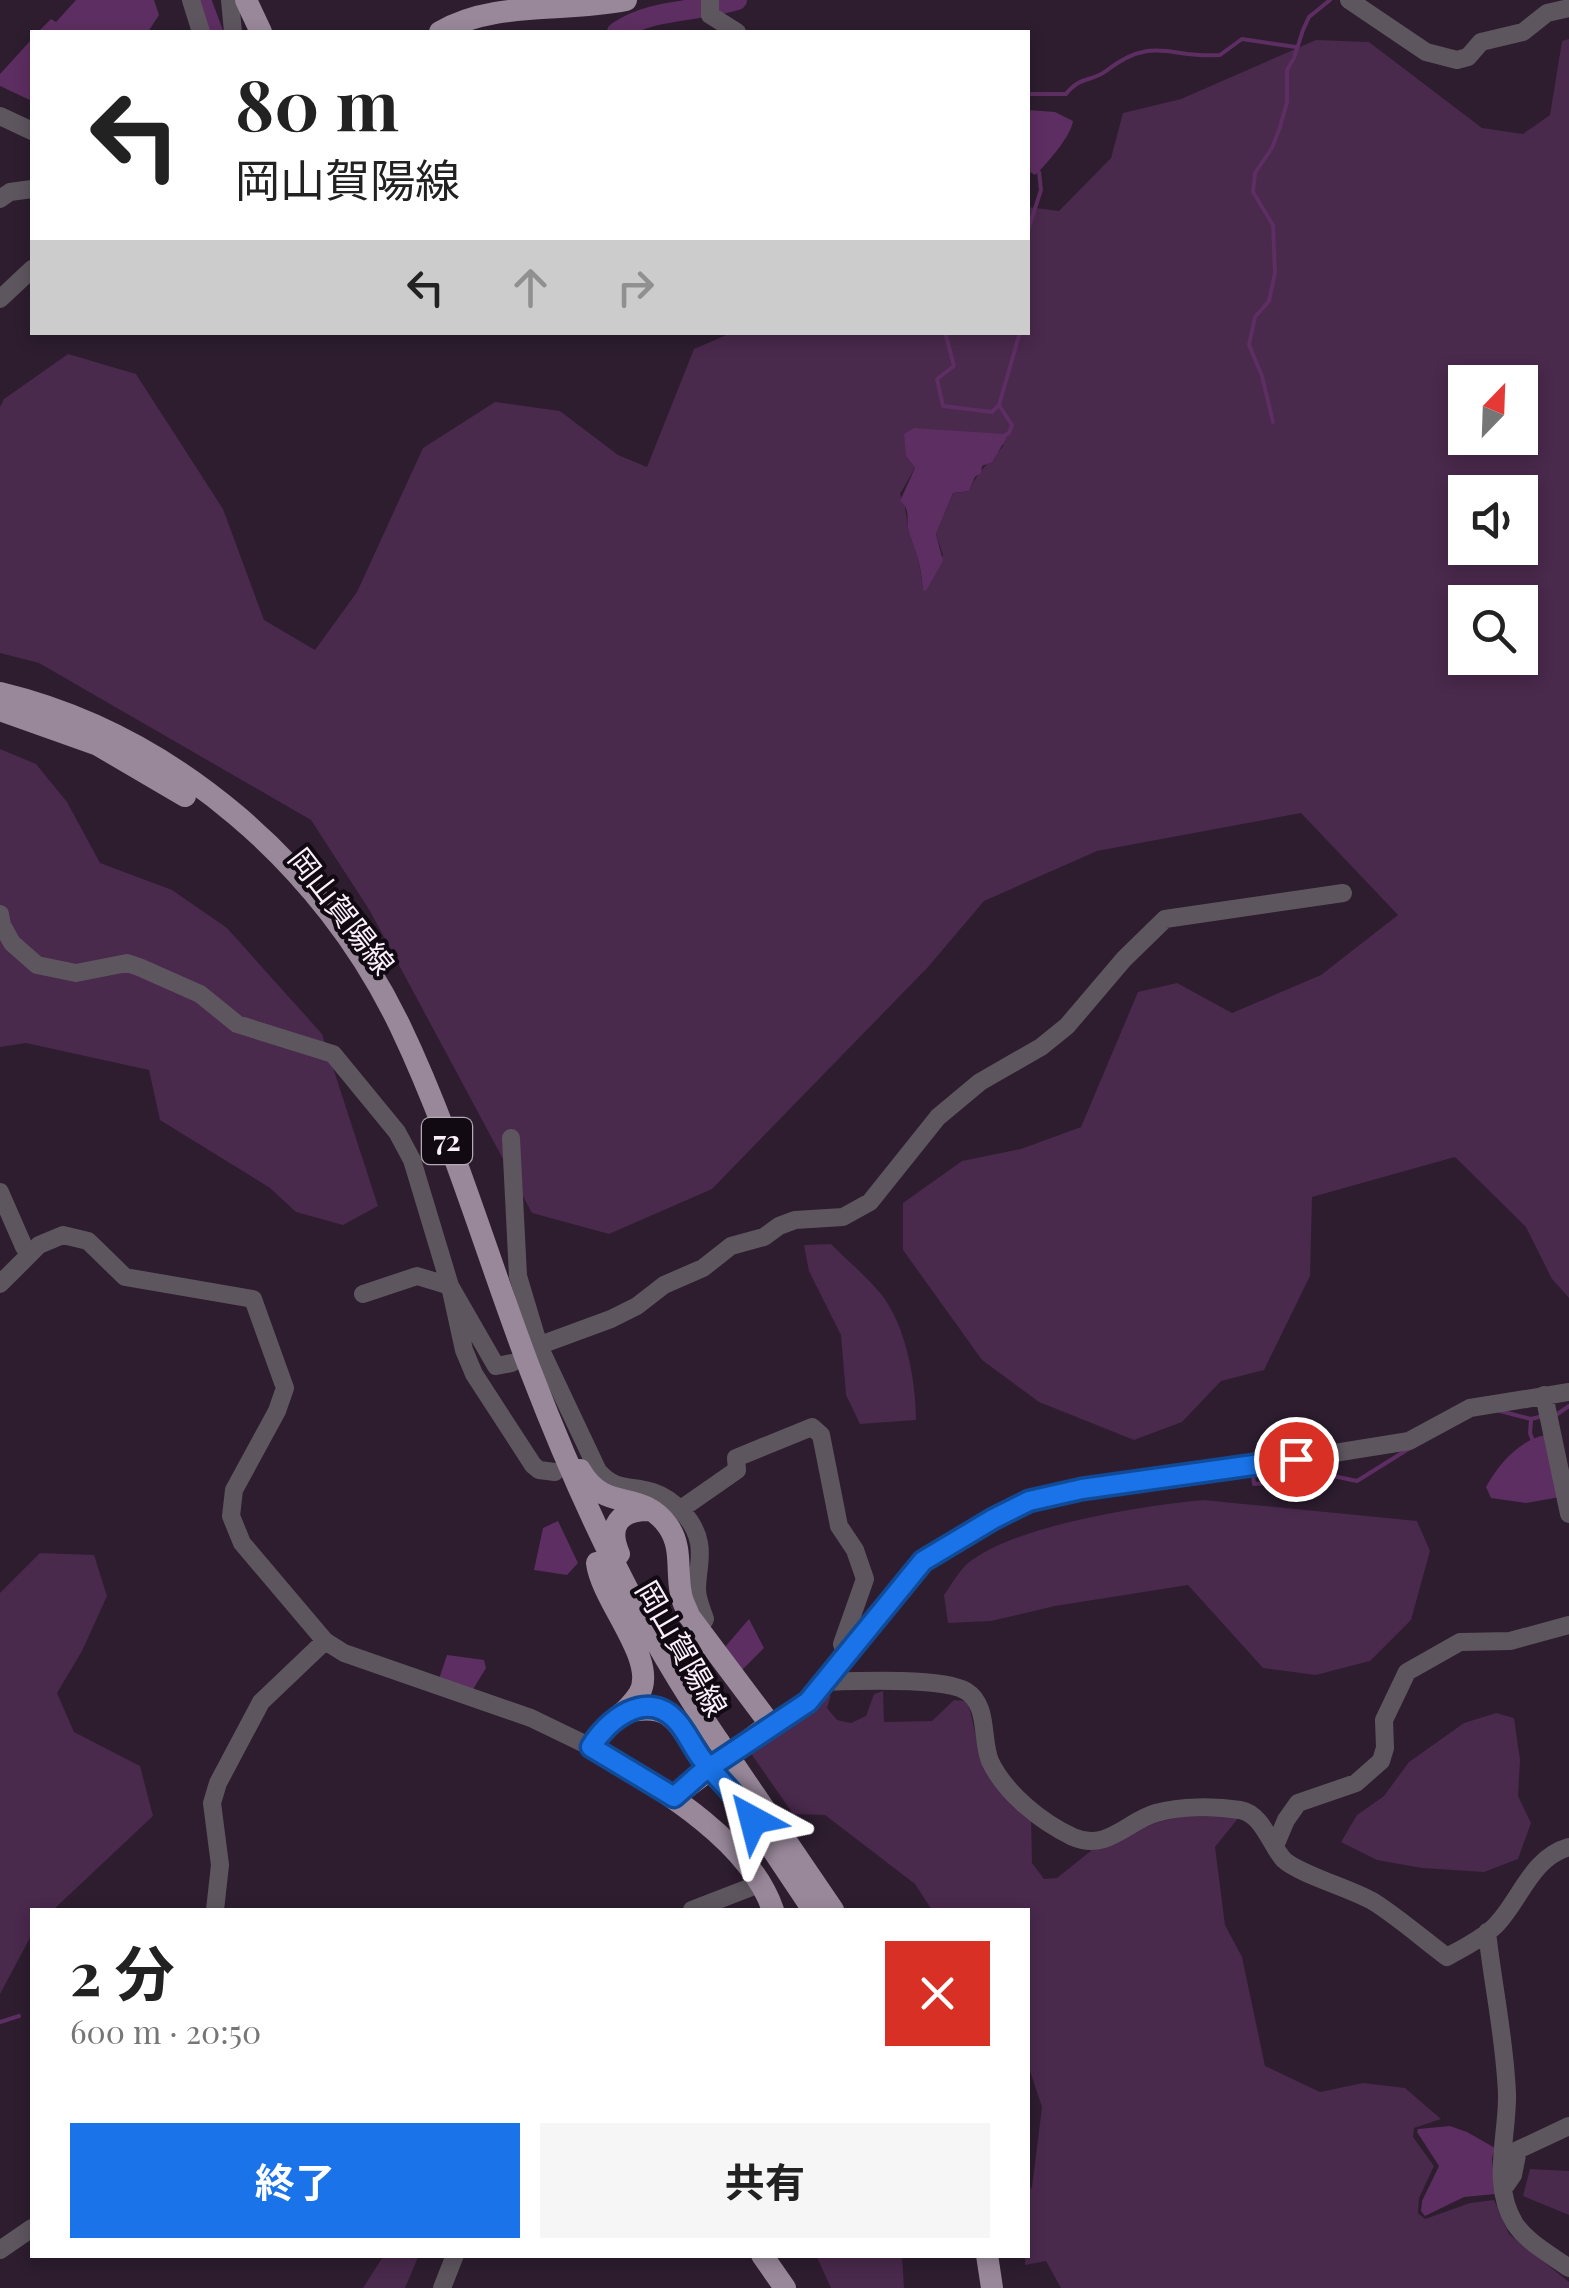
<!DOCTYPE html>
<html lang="ja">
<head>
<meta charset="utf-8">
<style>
  body { margin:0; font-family:"Playfair Display","Noto Sans JP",serif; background:#f6f6f6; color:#222; height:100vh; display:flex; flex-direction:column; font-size:38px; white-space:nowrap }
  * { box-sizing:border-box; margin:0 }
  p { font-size:32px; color:#767676 }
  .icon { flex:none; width:55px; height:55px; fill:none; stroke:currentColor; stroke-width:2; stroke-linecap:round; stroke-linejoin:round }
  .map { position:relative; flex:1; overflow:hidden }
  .drawer { position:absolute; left:30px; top:1908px; width:1000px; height:350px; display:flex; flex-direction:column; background:#fff; border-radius:0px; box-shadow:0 5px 15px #0003 }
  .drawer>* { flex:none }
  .banner { position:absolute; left:30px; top:30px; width:1000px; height:305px; border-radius:0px; box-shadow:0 5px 15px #0003; background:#fff; color:#222; overflow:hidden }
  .needle { width:65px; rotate:23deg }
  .tools { position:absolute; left:1448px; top:365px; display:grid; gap:20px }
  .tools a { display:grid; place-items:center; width:90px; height:90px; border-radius:0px; background:#fff; box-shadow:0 5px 15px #0003; font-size:50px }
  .pin { position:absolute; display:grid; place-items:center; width:85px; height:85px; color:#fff; margin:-42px; border:5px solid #fff; border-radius:50%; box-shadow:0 2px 10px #0007 }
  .me { position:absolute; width:110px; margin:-55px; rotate:322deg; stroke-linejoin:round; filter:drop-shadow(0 0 8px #0008) }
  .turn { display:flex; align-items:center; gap:35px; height:210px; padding:0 40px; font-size:45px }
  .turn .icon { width:130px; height:130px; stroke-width:2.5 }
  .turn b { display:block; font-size:70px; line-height:85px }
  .lanes { display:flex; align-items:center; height:95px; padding:0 40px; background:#0003; justify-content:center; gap:50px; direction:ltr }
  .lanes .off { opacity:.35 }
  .round { display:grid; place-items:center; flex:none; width:105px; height:105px; border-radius:0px; background:#f6f6f6 }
  .head { display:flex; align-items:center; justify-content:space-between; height:170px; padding:0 40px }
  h1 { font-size:60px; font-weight:700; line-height:75px }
  .primary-button { display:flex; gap:20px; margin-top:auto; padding:20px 40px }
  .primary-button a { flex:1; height:115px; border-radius:0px; background:#1a73e8; color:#fff; font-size:40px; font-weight:700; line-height:115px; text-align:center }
  .primary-button a+a { background:#f6f6f6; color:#222 }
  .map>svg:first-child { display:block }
  .green { fill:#49294c; fill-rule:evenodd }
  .water { fill:#5d2e61 }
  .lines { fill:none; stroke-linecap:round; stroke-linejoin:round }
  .stream { stroke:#5d2e61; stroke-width:4 }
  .river { stroke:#5d2e61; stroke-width:20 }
  .minor { stroke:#5e565f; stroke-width:18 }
  .major { stroke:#99889a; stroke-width:22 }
  .major-bridge { stroke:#99889a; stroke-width:22 }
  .route-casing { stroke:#114b97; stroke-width:25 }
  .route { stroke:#1a73e8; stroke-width:18 }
  .labels { text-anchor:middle; stroke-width:8; stroke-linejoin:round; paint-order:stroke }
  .shield { fill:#110a12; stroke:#b4aab5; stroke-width:2.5 }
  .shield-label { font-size:28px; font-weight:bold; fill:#faeffb }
  .street-label { font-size:30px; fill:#faeffb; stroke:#110a12 }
</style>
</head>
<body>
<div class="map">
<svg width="1569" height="2288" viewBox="0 0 1569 2288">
  <rect width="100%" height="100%" fill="#2d1d2f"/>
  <path class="green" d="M 1569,39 L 1569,1298 L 1552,1279 L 1526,1227 L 1455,1157 L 1312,1197 L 1310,1276 L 1264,1370 L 1221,1381 L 1182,1422 L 1134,1440 L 1039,1402 L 982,1360 L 903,1250 L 903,1203 L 962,1161 L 1021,1149 L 1081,1127 L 1138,992 L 1177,983 L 1232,1013 L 1321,975 L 1398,915 L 1301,813 L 1097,851 L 984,901 L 928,967 L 712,1189 L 609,1234 L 532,1213 L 370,911 L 311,820 L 39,663 L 0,653 L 0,407 L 4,399 L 68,354 L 136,374 L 223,509 L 264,620 L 315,650 L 357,592 L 423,448 L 495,402 L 560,411 L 618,455 L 647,467 L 694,349 L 731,333 L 1028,332 L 1028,207 L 1059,211 L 1111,158 L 1123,113 L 1181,99 L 1316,40 L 1369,42 L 1482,128 L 1523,134 L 1550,115 L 1562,41 ZM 1465,382 L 1520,382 L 1520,438 L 1465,438 ZM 1004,445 C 991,461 978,470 969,491 L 953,493 L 936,534 L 943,555 L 923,590 C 921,568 917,553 910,534 C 905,521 908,508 900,494 L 915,468 L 906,456 ZM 1465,492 L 1520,492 L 1520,548 L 1465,548 ZM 1465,602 L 1520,602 L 1520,658 L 1465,658 Z
    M 0,749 L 36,764 L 67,802 L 100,863 L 172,890 L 227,928 L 322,1034 L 378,1206 L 343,1225 L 296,1212 L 270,1188 L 160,1120 L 149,1070 L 26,1043 L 0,1047 Z
    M 831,1244 C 848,1261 866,1276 881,1294 C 906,1325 916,1382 916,1420 L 860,1424 L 846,1395 L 841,1335 L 809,1271 L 804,1245 Z
    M 1203,1500 L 1417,1521 L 1430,1551 L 1411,1620 L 1370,1661 L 1316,1675 L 1263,1668 L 1188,1585 L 1055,1606 L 991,1621 L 948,1623 L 944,1595 C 951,1585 959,1571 968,1563 C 1015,1525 1142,1506 1203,1500 Z
    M 40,1553 L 94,1555 L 107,1596 L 82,1651 L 57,1693 L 74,1732 L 140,1766 L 153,1816 L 53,1910 L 32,1910 L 32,1934 L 0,1994 L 0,1593 Z
    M 883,1691 L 884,1722 L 932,1721 L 954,1700 L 968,1701 L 981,1759 L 1031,1817 L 1032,1863 L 1044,1879 L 1057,1878 L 1092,1850 L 1158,1822 L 1183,1816 L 1239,1817 L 1215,1847 L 1225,1925 L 1242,1957 L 1265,2066 L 1320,2092 L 1363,2083 L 1405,2088 L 1441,2119 L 1414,2128 L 1413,2137 L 1434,2166 L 1419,2198 L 1418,2213 L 1425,2219 L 1470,2203 L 1494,2200 L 1509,2234 L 1569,2282 L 1569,2288 L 1061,2288 L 1046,2261 L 1025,2265 L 1028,2192 L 1032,2187 L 1042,2107 L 1028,2065 L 1028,1910 L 932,1910 L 915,1884 L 825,1815 L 793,1814 L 750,1752 L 789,1724 L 799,1723 L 827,1697 L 831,1695 L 827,1708 L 837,1720 L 851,1723 L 866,1716 L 874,1694 Z
    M 1496,1713 L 1514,1718 L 1520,1760 L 1518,1796 L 1531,1823 L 1518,1859 L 1484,1872 L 1422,1868 L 1377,1860 L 1341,1842 L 1357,1815 L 1384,1796 L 1409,1762 L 1464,1723 Z
    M 1530,2169 L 1569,2171 L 1569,2215 L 1523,2196 Z
    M 384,2255 L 419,2255 L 405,2288 L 363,2288 Z
    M 816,2255 L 902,2255 L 904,2288 L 831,2288 Z"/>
  <path class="water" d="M 76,0 L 154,0 L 159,15 L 148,32 L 38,32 L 51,19 L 56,22 Z
    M 32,39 L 32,101 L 0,86 L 0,74 Z
    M 1028,110 L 1055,112 L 1073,121 C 1071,136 1047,164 1035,175 L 1028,171 Z
    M 914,428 L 1005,434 L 1006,439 L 992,462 L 982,466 L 981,473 L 975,477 L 969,491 L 953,493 L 936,534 L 943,561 L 926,591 L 923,590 C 921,563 917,556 909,532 C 905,519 912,511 900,501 L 915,468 L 906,456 L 904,434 Z
    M 1546,1435 L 1560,1497 L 1526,1503 L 1491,1498 L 1486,1487 C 1498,1465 1520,1439 1546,1435 Z
    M 558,1521 L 578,1563 L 567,1575 L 534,1570 L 543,1528 Z
    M 749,1619 L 764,1648 L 742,1670 L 725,1647 Z
    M 447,1655 L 484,1660 L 486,1668 L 472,1691 L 439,1679 Z
    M 1450,2126 L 1467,2132 L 1495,2148 L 1492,2158 L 1495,2194 L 1464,2197 L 1425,2216 L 1421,2211 L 1422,2201 L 1439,2166 L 1417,2132 L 1418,2129 Z"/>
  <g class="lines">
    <path class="stream" d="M 1028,94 L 1066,94 C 1080,76 1091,82 1106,71 C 1154,34 1171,59 1220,55 L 1242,39 L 1296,47
      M 1028,230 L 1041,190 L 1039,172
      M 945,332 L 954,366 L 937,379 L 943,406 L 992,412 L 999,405
      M 1273,422 L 1262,376 L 1249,345 L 1255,317 L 1269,301 L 1275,273 L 1273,225 L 1253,192 L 1255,173 L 1272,148 L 1280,127 L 1287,102 L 1287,70 L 1294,58 L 1303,30 L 1309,17 L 1330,0
      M 1002,437 L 1009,433 L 1012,425 L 999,405 L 1020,332
      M 1500,1411 L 1531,1419 L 1543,1416
      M 1556,1415 L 1569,1406
      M 1531,1420 L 1530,1433 L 1534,1444
      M 1244,1476 L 1253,1476 L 1254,1484 L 1274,1483 L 1314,1472 L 1357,1481 L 1410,1448
      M 0,2022 L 19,2016"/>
    <path class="river" d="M 201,0 L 213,32
      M 617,32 C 654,7 696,13 737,0"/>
    <path class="minor" d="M 191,0 L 201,32
      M 230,0 L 233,32
      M 710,0 L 710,15 L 737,32
      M 1349,0 L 1426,52 L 1457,60 L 1468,57 L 1481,42 L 1523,32 L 1547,13 L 1569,8
      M 0,116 L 32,131
      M 0,199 L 10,192 L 32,189
      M 0,299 L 32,269
      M 0,914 L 2,925 L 12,943 L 37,965 L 76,973 L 127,963 L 139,967 L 200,994 L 237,1024 L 333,1054 L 397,1132 L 412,1160 L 450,1286 L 464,1350 L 474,1374 L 533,1465 L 539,1470 L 555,1472
      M 511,1138 L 518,1276 L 539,1346 L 598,1471 C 618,1493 629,1484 653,1492 C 674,1499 695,1521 699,1543 C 702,1558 697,1574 697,1589 C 697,1599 702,1610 705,1619 L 699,1629
      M 0,1192 L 24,1247 L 31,1253
      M 0,1284 L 39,1245 L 63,1235 L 88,1241 L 125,1277 L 253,1299 L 285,1388 L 277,1411 L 234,1490 L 231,1516 L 242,1543 L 325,1641 L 344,1653 L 531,1718 L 591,1747
      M 363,1294 L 417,1276 L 450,1286 L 496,1366 L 512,1363
      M 524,1351 L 611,1319 L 637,1306 L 664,1285 L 703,1268 L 731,1246 L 764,1237 L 779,1226 L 795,1220 L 843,1217 L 870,1202 L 938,1117 L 980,1082 L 1041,1047 L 1067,1026 L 1124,959 L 1165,919 L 1343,893
      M 1544,1395 L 1569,1514
      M 681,1509 L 737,1470 L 736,1458 L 812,1427 L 821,1435 L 839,1526 L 855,1550 L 865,1579 L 842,1644 L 846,1654
      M 823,1682 C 854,1681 942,1677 966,1691 C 989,1705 981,1739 990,1761 C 1005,1793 1041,1822 1073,1837 C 1107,1852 1127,1821 1156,1813 C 1181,1806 1215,1806 1240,1810 C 1263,1814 1270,1845 1284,1860 C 1299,1874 1352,1889 1374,1902 C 1399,1918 1423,1939 1447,1957 C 1463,1948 1480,1940 1494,1927 C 1520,1902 1530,1858 1569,1847
      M 770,1724 L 808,1701 L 923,1561 L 993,1519 L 1029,1501 L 1082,1489 L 1191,1476 L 1409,1441 L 1470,1408 L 1569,1392
      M 1275,1846 L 1286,1820 L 1298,1803 L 1356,1783 L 1381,1761 L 1385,1748 L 1384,1720 L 1407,1672 L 1460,1642 L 1510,1641 L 1569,1625
      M 215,1910 L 220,1865 L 212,1803 L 218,1783 L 261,1702 L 325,1641
      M 692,1910 L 762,1883
      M 1487,1932 C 1493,1986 1505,2040 1507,2094 C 1508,2136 1490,2184 1515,2224 C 1528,2243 1551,2255 1569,2268
      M 1504,2188 L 1513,2175 L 1518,2150 L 1569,2126
      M 0,2250 L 32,2228
      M 442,2288 L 455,2255"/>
    <path class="major" d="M 246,0 L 261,32
      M 440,32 C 495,0 563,13 626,0
      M 0,693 C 174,735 323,866 400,1026 C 453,1137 487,1257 531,1372 C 581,1502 640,1628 719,1742
      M 0,710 L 98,745 L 185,796
      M 580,1470 C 606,1515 640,1487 668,1526 C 683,1547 676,1571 681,1594 C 682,1602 687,1609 689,1616 L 770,1724 L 674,1797
      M 619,1554 C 607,1526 619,1510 649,1510
      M 597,1563 C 602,1602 659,1661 639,1694 C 626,1715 603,1726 591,1747 C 654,1785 748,1837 773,1910
      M 622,1713 C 670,1701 675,1719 699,1756
      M 733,1763 L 833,1910
      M 720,1771 L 813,1910
      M 762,2255 L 785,2288
      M 987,2255 L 992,2288"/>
    <path class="major-bridge" d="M 719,1742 L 733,1763
      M 699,1756 L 715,1774"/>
  </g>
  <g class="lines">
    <g class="route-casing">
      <path id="route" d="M 753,1820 C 738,1797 719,1780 702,1759 C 692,1746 686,1730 675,1719 C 646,1689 607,1720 591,1747 L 674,1797 L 700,1774 L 808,1702 L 923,1561 L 993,1519 L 1029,1501 L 1082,1489 L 1296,1459"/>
    </g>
    <use href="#route" class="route"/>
  </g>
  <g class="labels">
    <rect class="shield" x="422" y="1118" width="50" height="46" rx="8"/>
    <g class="shield-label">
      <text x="447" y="1151">72</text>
    </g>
    <g class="street-label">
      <text transform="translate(341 912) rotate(52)" y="10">岡山賀陽線</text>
      <text transform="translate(681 1649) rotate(60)" y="10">岡山賀陽線</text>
    </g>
  </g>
</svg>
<div class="tools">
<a><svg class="needle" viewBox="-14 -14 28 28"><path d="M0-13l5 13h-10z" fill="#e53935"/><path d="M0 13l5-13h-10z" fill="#767676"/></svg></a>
<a><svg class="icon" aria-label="sound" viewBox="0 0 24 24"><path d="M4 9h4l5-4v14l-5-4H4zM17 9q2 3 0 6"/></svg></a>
<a><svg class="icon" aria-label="search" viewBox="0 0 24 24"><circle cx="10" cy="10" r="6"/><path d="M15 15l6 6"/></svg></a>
</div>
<div class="pin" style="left:1296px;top:1459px;background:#d93025"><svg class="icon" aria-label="arrive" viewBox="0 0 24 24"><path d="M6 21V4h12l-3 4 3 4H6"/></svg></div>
<svg class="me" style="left:753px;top:1820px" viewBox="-20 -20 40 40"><path d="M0-17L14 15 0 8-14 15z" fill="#1a73e8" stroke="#fff" stroke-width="4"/></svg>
<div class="banner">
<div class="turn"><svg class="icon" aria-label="left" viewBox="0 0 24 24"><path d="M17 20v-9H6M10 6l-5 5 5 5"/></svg><div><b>80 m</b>岡山賀陽線</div></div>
<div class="lanes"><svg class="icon" aria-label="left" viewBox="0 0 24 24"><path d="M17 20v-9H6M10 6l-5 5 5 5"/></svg><svg class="icon off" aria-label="ahead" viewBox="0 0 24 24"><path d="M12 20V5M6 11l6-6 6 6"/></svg><svg class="icon off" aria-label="right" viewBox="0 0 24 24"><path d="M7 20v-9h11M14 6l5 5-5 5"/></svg></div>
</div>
<section class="drawer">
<div class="head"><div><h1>2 分</h1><p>600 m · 20:50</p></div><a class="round" style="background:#d93025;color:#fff"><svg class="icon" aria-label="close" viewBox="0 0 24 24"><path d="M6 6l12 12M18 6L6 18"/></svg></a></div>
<div class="primary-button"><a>終了</a><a>共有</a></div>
</section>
</div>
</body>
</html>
